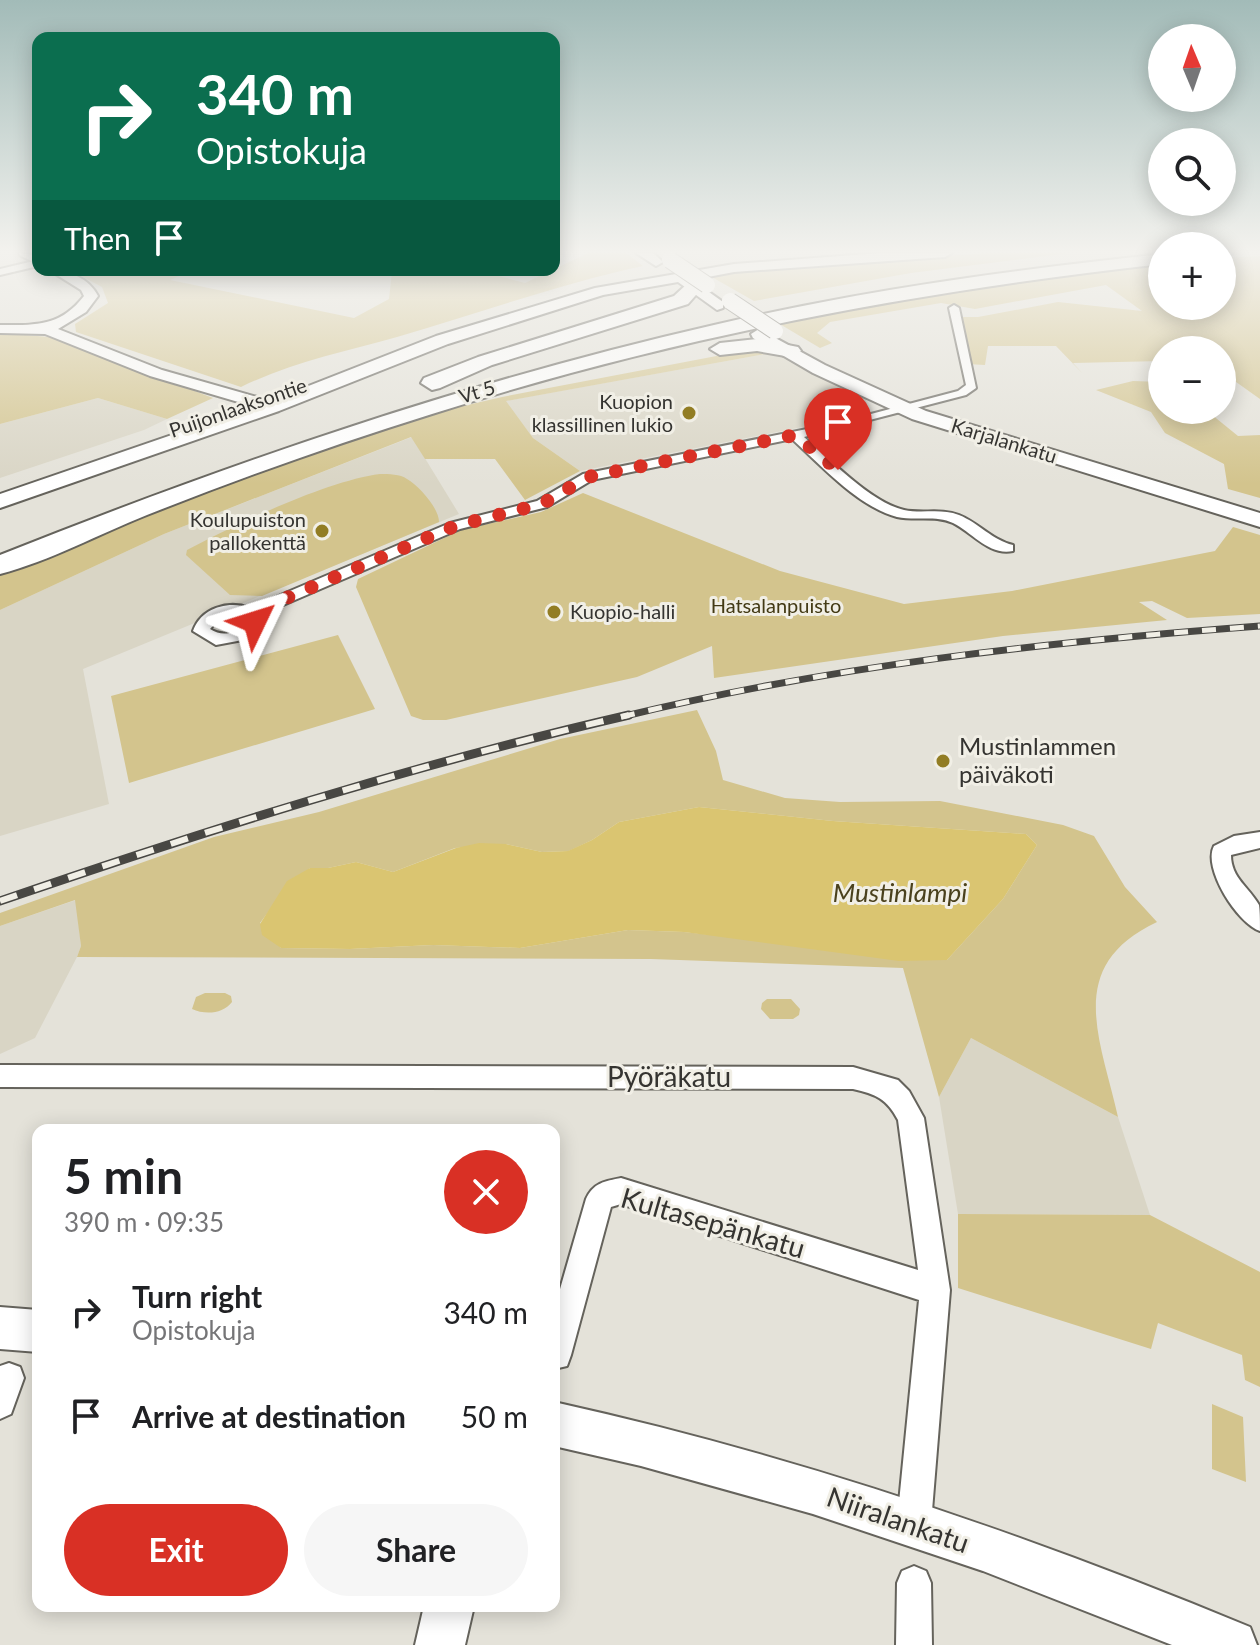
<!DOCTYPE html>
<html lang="en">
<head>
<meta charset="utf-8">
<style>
  body { margin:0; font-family:Lato,sans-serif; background:#f6f6f6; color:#202124; height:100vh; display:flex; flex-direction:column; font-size:30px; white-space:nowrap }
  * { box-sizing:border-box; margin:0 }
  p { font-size:26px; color:#757577 }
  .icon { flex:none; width:44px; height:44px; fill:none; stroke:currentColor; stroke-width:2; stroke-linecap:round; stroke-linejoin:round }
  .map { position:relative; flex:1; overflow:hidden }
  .panel { position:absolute; left:32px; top:1124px; width:528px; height:488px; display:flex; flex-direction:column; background:#fff; border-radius:16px; box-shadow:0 4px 20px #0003 }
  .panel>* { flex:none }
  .hud { position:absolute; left:32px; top:32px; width:528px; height:244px; border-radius:16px; box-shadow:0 4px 20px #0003; background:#0b6e4f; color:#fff; overflow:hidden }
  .needle { width:52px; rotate:358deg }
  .tools { position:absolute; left:1148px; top:24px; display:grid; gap:16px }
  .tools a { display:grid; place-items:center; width:88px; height:88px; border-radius:50%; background:#fff; box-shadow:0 4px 20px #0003; font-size:40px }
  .pin { position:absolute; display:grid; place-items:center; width:68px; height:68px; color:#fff; margin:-82px -34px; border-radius:50% 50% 50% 0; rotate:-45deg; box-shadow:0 0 8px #0007 }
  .pin .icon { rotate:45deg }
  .me { position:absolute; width:88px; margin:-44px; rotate:49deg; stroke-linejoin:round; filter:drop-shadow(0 0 6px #0008) }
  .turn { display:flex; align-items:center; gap:28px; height:168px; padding:0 32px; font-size:36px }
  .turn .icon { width:104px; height:104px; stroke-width:2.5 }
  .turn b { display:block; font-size:56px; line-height:68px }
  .then { display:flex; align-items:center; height:76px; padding:0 32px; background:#0003; gap:16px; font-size:30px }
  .round { display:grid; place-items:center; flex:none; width:84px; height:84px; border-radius:42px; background:#f6f6f6 }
  .summary { display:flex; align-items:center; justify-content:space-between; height:136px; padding:0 32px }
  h1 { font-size:48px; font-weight:700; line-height:60px }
  .button { display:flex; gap:16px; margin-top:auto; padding:16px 32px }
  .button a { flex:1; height:92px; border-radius:48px; background:#d93025; color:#fff; font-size:32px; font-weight:700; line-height:92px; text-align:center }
  .button a+a { background:#f6f6f6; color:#202124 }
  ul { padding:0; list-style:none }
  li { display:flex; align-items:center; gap:24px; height:104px; padding:0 32px }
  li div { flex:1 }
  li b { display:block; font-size:30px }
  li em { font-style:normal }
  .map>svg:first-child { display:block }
  .built { fill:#d9d5c5 }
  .green { fill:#d3c48d; fill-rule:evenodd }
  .water { fill:#dac571 }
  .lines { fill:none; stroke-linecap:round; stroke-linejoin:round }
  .street-casing { stroke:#65635c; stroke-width:4 }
  .secondary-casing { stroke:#65635c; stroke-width:4 }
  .primary-casing { stroke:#65635c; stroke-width:4 }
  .highway-casing { stroke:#65635c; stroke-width:4 }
  .street { fill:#fff; fill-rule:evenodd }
  .secondary { fill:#fff; fill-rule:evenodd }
  .primary { fill:#fff; fill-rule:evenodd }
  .highway { fill:#fff; fill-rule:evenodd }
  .rail-far1-casing { stroke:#484743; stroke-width:7 }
  .rail-casing { stroke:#484743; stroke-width:9 }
  .rail-far1 { stroke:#f1efe6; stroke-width:5; stroke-dasharray:14; stroke-linecap:butt }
  .rail { stroke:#f1efe6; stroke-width:6; stroke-dasharray:18; stroke-linecap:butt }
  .primary-bridge-casing { stroke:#65635c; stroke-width:18; stroke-linecap:butt }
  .primary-bridge { stroke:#fff; stroke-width:16 }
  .route { stroke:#d93025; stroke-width:14; stroke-dasharray:0 25.2 }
  .poi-dot { fill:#927d24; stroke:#f1efe6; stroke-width:3 }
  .labels { text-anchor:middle; stroke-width:6; stroke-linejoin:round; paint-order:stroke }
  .far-street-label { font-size:20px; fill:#353431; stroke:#f1efe6 }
  .far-poi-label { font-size:20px; fill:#353431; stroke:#f1efe6; text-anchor:end }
  .far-park-label { font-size:20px; fill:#433a15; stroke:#f1efe6 }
  .poi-label { font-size:24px; fill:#353431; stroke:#f1efe6; text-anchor:start }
  .water-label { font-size:26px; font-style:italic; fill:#4a411d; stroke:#f1efe6 }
  .near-street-label { font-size:28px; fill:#353431; stroke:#f1efe6 }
</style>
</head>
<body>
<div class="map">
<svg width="1260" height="1645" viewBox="0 0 1260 1645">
  <rect width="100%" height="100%" fill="#e4e2d9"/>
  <path class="built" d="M 777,352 L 866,399 L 867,411 L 858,416 L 580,471 L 533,438 L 505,401 Z
    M 98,398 L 167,419 L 144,430 L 0,478 L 0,424 Z
    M 412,437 L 459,514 L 83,669 L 109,804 L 0,836 L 0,610 L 164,534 Z
    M 76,900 L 81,946 L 77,957 L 35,1038 L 0,1054 L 0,926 Z
    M 971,1038 L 1118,1117 L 1150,1215 L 958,1214 L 939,1097 Z"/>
  <path class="green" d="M 588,253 L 626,253 L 643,266 C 559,284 480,313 397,337 C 344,352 292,362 241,387 L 76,332 L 75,324 L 108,303 L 102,287 L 70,270 L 132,270 L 146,275 L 163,270 L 193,270 L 170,280 L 354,318 L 389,299 L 392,272 L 387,270 L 476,270 L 525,283 Z
    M 987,253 L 1070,253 L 911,273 L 754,301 L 710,276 L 792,266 Z
    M 1260,256 L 1260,399 L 1222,372 L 1222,350 L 1162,350 L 1162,361 L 1073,363 L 1083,374 L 1056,346 L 988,346 L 985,365 L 967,364 L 954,317 L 978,317 L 1058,302 L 1142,311 L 1106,285 L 975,309 L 941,303 L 830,322 L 817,333 L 832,343 L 820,348 L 773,320 L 888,298 L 1162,263 L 1162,306 L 1222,306 L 1222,258 Z
    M 14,334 L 49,337 L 72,344 L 213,398 L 167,419 L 98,398 L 0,424 L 0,335 Z
    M 748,350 L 777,352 L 506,401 L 533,438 L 580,471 L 525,500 L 495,459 L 425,459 L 411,437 L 164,534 L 0,610 L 0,571 L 219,485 L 407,419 L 502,397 Z
    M 1133,381 L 1162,382 L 1162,410 L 1206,410 L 1238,436 L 1260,435 L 1260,498 L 1228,489 L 1224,464 L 1165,433 L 1151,412 L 1096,390 Z
    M 380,474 C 389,474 400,474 407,479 C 419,486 439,508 439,522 L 262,596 L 230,595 L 186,555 L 187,550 C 237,524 326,481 380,474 Z
    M 583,493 L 780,571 L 904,604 L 1012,591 L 1215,551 L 1233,527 L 1260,535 L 1260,614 L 1187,618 L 1152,601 L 1139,602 L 1167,620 L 1003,636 L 714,678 L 712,646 L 637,677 L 446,720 L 423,720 L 411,716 L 356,587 L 358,579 L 461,530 L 541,512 Z
    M 338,635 L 375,709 L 129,783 L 111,696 Z
    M 697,710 L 716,751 L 723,780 L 785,798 L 840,802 L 940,801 L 1063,825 L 1094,836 L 1125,887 L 1157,922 C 1064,966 1100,1037 1118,1117 L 971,1038 L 939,1097 L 903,968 L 651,959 L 77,957 L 81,946 L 75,900 L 0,926 L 0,913 L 214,837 L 319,812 L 560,739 ZM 699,807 L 833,821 L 1026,834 L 1037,845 L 1003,899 L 947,960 L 684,932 L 628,930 L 520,948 L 433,945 L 350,949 L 281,948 L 260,923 L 274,904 L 310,868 L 328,868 L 356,862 L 393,872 L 455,848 L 506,844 L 542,852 L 569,851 L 592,840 L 619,822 Z
    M 205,993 L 225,993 L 231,996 L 232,1002 C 223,1014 205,1015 192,1009 L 196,997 Z
    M 767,999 L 791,999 L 800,1009 L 799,1015 L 793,1019 L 770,1019 L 761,1009 L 762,1003 Z
    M 958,1214 L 1150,1215 L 1260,1272 L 1260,1387 L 1245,1380 L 1242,1355 L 1158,1323 L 1151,1349 L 958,1288 Z
    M 1212,1404 L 1243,1417 L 1246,1482 L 1212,1469 Z"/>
  <path class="water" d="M 699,807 L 833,821 L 1026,834 L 1037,845 L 1003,899 L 947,960 L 899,961 L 684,932 L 628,930 L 520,948 L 433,945 L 350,949 L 281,948 L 262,935 L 260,924 L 287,881 L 310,868 L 328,868 L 356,862 L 393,872 L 456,848 L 479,843 L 506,844 L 542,852 L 568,851 L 592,840 L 619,822 Z"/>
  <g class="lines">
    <g class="street-casing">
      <path id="street" d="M 38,260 L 38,266 L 0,275 L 0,269 Z
        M 954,305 L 959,308 L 976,388 L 966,395 L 804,437 C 830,459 870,502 904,510 C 922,514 941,508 959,515 C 979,523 992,540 1013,545 L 1013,551 C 989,556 973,533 953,523 C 936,515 915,521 897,517 C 857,506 822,466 792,439 L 592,480 L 547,507 L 460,529 L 260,615 L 263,622 L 248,639 L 216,645 L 193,631 C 201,608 228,600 250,608 L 450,523 L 537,501 L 583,474 L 837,423 L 958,391 L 966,385 L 949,308 ZM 238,614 L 244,616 L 247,621 C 236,633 224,638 210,629 L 221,617 Z
        M 1260,832 L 1260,848 L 1231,855 C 1231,878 1249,887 1259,905 C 1260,912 1260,923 1260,931 C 1238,924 1202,868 1214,846 L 1234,836 Z
        M 0,1065 L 853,1067 L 898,1080 L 909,1091 L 924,1118 L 950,1290 L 931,1523 L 926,1535 L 914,1540 L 902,1535 L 897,1523 L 919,1300 L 621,1204 L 611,1207 L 571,1355 L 567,1366 L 554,1369 L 554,1310 L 586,1199 C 593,1183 605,1181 621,1178 L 918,1270 L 898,1120 C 887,1099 876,1094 853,1089 L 0,1087 Z
        M 9,1363 L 20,1367 L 24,1378 L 11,1414 L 0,1419 L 0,1366 Z
        M 914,1566 L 926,1571 L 931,1583 L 932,1645 L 896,1645 L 897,1583 L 902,1571 Z"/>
    </g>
    <g class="secondary-casing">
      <path id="secondary" d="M 19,253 L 38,255 L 38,264 L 21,256 Z
        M 49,270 C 68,270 89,278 98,296 L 86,312 L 58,329 L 162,370 L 278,403 L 280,407 L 272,412 L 150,376 L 45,334 L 0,333 L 0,325 C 36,325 60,327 84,296 L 81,290 Z
        M 0,1307 L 38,1310 L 38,1352 L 0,1349 Z
        M 554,1402 C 794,1455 1023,1533 1250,1627 L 1257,1645 L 1172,1645 L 983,1571 L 813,1514 L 641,1466 L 554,1446 Z
        M 424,1606 L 474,1606 L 465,1645 L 415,1645 Z"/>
    </g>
    <g class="primary-casing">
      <path id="primary" d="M 636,253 L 653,253 L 663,262 L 656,266 Z
        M 880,253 L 952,253 L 945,257 L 734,272 L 692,280 L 723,302 L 723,308 L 717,310 L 678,282 L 603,295 L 448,344 L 279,411 L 0,508 L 0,494 L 265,403 L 436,336 L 595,288 L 734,264 Z
        M 759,329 L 825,365 L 926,411 L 1260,513 L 1260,527 L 912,419 L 813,373 L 753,338 L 751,334 Z"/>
    </g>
    <g class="highway-casing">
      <path id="highway" d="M 1222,253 L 1233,253 L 1222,259 Z
        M 1162,254 L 1162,264 C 912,292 673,337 432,414 C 336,444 240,478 147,515 C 99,534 50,561 0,574 L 0,555 C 233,462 469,381 714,325 C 862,290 1011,270 1162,254 Z
        M 693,283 L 702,288 L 688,304 L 492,365 L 440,388 L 432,390 L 421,383 L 424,378 L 478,357 L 674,296 L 687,284 Z
        M 757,339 L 798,347 L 801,351 L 791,357 L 757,351 L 720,355 L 710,349 L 720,343 Z"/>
    </g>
    <use href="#street" class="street"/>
    <use href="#secondary" class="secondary"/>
    <use href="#primary" class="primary"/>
    <use href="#highway" class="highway"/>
    <g class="rail-far1-casing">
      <path id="rail-far1" d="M 621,717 C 830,666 1045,642 1260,626"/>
    </g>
    <g class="rail-casing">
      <path id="rail" d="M 0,901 C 207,830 416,764 629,715"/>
    </g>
    <use href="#rail-far1" class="rail-far1"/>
    <use href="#rail" class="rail"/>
    <g class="primary-bridge-casing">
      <path id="primary-bridge" d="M 670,260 L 707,285
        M 730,301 L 775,331"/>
    </g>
    <use href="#primary-bridge" class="primary-bridge"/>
  </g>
  <linearGradient id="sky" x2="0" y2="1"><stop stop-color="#a2bbb8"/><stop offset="0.52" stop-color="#f3f2ee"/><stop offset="1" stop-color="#f3f2ee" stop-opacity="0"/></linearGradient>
  <rect width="1260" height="484" fill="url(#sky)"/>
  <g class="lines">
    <path class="route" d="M 255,622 L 251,613 L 277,602 L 455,526 L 542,504 L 588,477 L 795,435 L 838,470"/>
  </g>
  <g class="poi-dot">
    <circle cx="689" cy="413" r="8"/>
    <circle cx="322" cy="531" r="8"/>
    <circle cx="554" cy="612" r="8"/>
    <circle cx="943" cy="761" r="8"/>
  </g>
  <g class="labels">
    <g class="far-street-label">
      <text transform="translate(477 392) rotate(-17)" y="7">Vt 5</text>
      <text transform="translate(238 408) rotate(-19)" y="7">Puijonlaaksontie</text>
      <text transform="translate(1004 441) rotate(17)" y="7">Karjalankatu</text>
    </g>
    <g class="far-poi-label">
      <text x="673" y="409">Kuopion<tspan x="673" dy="23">klassillinen lukio</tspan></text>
      <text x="306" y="527">Koulupuiston<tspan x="306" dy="23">pallokenttä</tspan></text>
      <text x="570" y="619" text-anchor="start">Kuopio-halli</text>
    </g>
    <g class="far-park-label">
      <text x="776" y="613">Hatsalanpuisto</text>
    </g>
    <g class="poi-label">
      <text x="959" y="755">Mustinlammen<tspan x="959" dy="28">päiväkoti</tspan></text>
    </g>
    <g class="water-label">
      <text x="900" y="902">Mustinlampi</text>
    </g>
    <g class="near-street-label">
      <text x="669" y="1087">Pyöräkatu</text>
      <text transform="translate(713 1223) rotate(16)" y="10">Kultasepänkatu</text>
      <text transform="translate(898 1520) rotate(19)" y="10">Niiralankatu</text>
    </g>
  </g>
</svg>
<div class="tools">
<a><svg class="needle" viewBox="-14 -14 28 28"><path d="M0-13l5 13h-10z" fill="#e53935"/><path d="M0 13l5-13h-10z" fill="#757577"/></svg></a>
<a><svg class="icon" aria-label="search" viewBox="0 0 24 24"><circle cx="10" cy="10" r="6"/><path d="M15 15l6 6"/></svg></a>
<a>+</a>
<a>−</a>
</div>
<div class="pin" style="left:838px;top:470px;background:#d93025"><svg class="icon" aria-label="arrive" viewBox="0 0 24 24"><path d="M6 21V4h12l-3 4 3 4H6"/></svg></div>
<svg class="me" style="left:255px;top:622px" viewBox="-20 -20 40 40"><path d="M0-17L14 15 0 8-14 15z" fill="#d93025" stroke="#fff" stroke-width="4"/></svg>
<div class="hud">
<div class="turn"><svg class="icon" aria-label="right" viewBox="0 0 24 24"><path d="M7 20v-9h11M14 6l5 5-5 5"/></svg><div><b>340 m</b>Opistokuja</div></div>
<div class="then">Then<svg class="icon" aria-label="arrive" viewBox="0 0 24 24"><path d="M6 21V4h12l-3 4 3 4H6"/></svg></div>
</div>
<section class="panel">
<div class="summary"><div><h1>5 min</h1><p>390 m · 09:35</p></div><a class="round" style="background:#d93025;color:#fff"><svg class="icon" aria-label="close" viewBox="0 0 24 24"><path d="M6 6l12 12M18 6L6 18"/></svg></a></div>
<ul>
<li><svg class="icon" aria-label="right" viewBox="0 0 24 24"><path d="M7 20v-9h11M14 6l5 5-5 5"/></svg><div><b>Turn right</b><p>Opistokuja</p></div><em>340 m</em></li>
<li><svg class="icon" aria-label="arrive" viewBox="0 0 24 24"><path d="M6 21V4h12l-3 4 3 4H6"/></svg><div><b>Arrive at destination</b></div><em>50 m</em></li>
</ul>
<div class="button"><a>Exit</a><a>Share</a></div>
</section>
</div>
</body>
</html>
